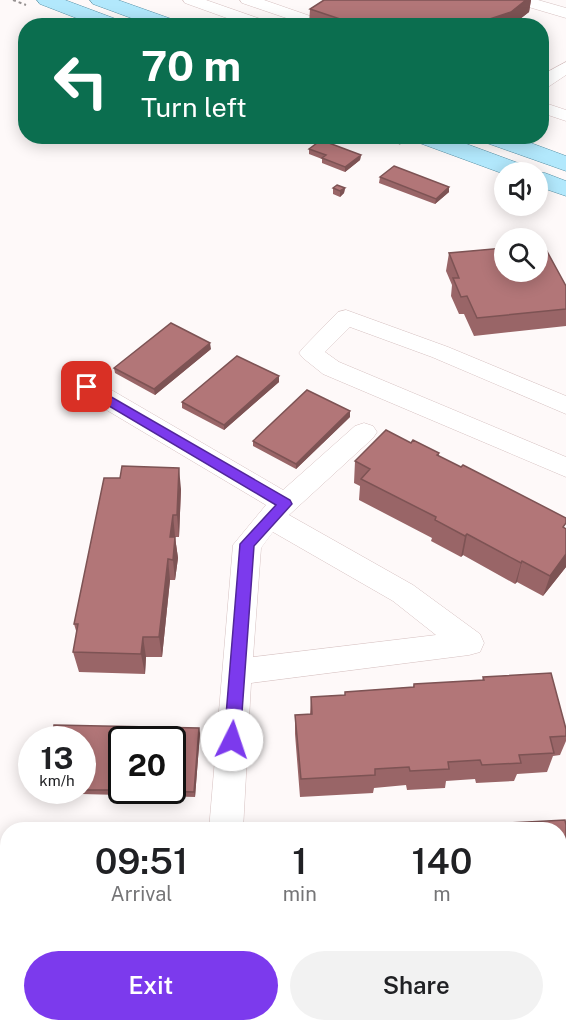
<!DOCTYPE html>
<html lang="en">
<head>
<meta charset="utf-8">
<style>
  body { margin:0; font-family:"Public Sans",sans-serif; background:#f2f2f2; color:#202124; height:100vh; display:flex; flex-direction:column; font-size:22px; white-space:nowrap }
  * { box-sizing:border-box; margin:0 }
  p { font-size:20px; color:#757577 }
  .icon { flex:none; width:33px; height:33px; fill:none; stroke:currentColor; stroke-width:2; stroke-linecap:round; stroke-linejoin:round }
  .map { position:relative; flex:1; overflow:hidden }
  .sheet { position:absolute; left:0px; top:822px; width:567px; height:210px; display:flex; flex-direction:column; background:#fff; border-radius:24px 24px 0 0; box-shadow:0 3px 15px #0003 }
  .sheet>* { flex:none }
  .top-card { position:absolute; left:18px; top:18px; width:531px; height:126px; border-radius:24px; box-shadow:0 3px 15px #0003; background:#0b6e4f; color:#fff; overflow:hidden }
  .fabs { position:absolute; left:494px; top:162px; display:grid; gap:12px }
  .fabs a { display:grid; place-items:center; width:54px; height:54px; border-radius:50%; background:#fff; box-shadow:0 3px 15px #0003; font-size:30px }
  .speed { position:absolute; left:18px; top:726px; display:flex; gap:12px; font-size:30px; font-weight:700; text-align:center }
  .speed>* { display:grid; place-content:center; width:78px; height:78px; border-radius:50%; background:#fff; box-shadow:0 3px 15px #0003; line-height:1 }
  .speed small { font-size:15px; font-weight:400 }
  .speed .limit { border:3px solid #111; border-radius:9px; background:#fff; color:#111 }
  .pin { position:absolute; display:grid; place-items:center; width:51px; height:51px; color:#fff; margin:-26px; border-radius:12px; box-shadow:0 3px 9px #0006 }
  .me { position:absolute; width:66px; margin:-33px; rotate:4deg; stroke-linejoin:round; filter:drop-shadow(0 0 4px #0008) }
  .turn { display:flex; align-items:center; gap:21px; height:126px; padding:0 24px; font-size:27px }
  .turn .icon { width:78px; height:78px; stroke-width:2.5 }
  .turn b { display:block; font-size:42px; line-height:51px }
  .eta { display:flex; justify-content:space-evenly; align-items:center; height:102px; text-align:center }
  .eta b { font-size:36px; font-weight:600; line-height:42px }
  .cta { display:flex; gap:12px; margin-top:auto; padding:12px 24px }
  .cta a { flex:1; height:69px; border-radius:36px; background:#7c3aed; color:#fff; font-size:24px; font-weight:600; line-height:69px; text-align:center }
  .cta a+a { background:#f2f2f2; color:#202124 }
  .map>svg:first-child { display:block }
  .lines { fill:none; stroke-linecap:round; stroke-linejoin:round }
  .minor-casing { stroke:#d6c1c1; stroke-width:1 }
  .major-casing { stroke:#5891a6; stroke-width:1 }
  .path { stroke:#969191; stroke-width:2; stroke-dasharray:3 3; stroke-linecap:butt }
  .minor { fill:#fff; fill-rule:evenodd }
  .major { fill:#b2e8fc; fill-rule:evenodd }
  .wall { fill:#996567 }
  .shaded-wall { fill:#7d5354 }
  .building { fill:#b27678; stroke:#7d5354; stroke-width:1.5 }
  .route { fill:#7c3aed; stroke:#51269a; stroke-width:1.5 }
</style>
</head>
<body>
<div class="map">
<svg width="566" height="1032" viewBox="0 0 566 1032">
  <rect width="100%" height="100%" fill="#fef9f9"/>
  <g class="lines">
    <g class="minor-casing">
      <path id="minor" d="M 183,0 L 206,0 L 272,23 L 274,26 L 249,26 L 185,3 Z
        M 240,0 L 264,0 L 313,17 L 315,20 L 313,23 L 301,23 L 242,3 Z
        M 513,0 L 538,0 L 566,8 L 566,18 L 515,3 Z
        M 566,62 L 566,75 L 548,87 L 542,88 L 542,75 Z
        M 542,102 L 566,110 L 566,121 L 542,113 Z
        M 346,310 L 448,347 L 566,396 L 566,414 L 432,357 L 350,327 L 325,352 L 339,362 L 566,457 L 566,477 L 323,374 L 303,358 L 299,353 L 303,348 L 338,312 Z
        M 87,379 L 96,381 L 283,490 L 355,426 L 364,423 L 373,426 L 377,432 L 373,438 L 289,515 L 413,585 L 480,634 L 484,643 L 480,652 L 469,655 L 251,683 L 243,830 L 209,830 L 233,545 L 266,505 L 78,393 L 75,387 L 78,381 ZM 273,532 L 393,601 L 436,635 L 253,657 L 261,548 Z
        M 194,1024 L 232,1024 L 232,1032 L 194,1032 Z"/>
    </g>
    <g class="major-casing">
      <path id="major" d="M 37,0 L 65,0 L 124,22 L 127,26 L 97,26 L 40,4 Z
        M 90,0 L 118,0 L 180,22 L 183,26 L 153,26 L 93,4 Z
        M 411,136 L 445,136 L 529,167 L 533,172 L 545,173 L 566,181 L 566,196 L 537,186 L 537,172 L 504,174 L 414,141 Z
        M 478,136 L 512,136 L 566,156 L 566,171 L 481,141 Z"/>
    </g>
    <path class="path" d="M 13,0 L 26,5
      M 381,136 L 401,144"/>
    <use href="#minor" class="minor"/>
    <use href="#major" class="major"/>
  </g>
  <path class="wall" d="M 324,0 L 531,0 L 529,12 L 511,26 L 309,25 L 310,9 Z
    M 309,149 L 361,155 L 360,160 L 345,172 L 322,163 L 322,159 L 309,154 Z
    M 380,177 L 449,187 L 449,192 L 435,204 L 379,183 Z
    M 333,188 L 345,188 L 344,193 L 340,197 L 333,194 Z
    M 449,253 L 566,286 L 566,326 L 474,336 L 464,314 L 459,314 L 451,296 L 452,285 L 446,271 Z
    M 211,349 L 155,395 L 115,373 L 114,368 Z
    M 279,376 L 279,382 L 224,430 L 182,408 L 182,402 Z
    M 350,417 L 296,469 L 253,446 L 253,441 Z
    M 411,443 L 439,453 L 439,456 L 566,567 L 543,596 L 517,582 L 515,584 L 463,555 L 461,557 L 431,541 L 432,538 L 359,500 L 360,486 L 354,483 L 355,461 Z
    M 120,478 L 181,489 L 179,537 L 175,537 L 178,558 L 175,580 L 170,580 L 162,657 L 146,657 L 145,674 L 79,672 L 73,652 L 77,634 L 74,624 Z
    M 483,677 L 566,729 L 566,741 L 560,755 L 553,756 L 547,772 L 517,774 L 514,781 L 476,783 L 475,779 L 446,781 L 445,788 L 407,790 L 406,785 L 374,788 L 373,793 L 300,797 L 295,734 L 295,715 L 310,714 L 311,697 L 345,695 L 345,692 L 413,687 L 414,684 L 482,681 Z
    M 200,733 L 195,797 L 44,793 L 43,790 L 82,790 L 82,740 Z
    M 487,824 L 566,825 L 566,921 L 560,933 L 560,830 L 485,829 Z
    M 8,975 L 8,1010 L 4,1010 L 2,1007 Z"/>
  <path class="shaded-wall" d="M 526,0 L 531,0 L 529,12 L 511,26 L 487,26 L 490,19 Z
    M 361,155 L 360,160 L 345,172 L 345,167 Z
    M 449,187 L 449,192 L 435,204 L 436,199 Z
    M 345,188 L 344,193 L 340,197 L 340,191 Z
    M 210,343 L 211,349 L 155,395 L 154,389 Z
    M 279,376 L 279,382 L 224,430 L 224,425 Z
    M 350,411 L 350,417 L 296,469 L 296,464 Z
    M 179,468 L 181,489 L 179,537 L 177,515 Z
    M 173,515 L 175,536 L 173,558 L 170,537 Z
    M 467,534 L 463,555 L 461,557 L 465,536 Z
    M 175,537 L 178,558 L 175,580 L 173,560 Z
    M 566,554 L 566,567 L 543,596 L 550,576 Z
    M 168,559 L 170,580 L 162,657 L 159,637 Z
    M 522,561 L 517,582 L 515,584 L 521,563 Z
    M 143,637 L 146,657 L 145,674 L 141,654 Z
    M 199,728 L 200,733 L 195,797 L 194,792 Z"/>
  <path class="building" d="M 324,0 L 526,0 L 511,12 L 490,19 L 496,22 L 487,26 L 361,26 L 310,9 Z
    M 321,140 L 361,155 L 345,167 L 322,158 L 326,155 L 309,149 Z
    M 394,166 L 449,187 L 436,199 L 380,177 Z
    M 337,185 L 345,188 L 340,191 L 333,188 Z
    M 543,244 L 566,286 L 566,309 L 477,318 L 467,296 L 461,297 L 453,278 L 459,278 L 449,253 L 504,248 L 504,272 L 537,272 L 537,245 Z
    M 171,323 L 210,343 L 154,389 L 114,368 Z
    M 237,356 L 279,376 L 224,425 L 182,402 Z
    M 307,390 L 350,411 L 296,464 L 253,441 Z
    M 386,430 L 411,443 L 413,440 L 439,453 L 437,455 L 461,467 L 463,465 L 566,518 L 566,523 L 563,527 L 566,529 L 566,554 L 550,576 L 522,561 L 521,563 L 467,534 L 465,536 L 435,520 L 436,517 L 361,479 L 370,469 L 355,461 Z
    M 122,466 L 179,468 L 177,515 L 173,515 L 170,537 L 175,537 L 173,560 L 168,559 L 159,637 L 143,637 L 141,654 L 73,652 L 78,624 L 74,624 L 104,478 L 120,478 Z
    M 551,673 L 566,729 L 566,736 L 550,737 L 554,753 L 519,755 L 521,763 L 482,765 L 480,760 L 448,762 L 449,769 L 410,771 L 409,767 L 375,769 L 375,775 L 301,779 L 295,715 L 312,714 L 311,697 L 345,695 L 345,692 L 414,687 L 414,684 L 484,680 L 483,677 Z
    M 54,725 L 199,728 L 194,792 L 123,790 L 172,790 L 172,740 L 122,740 L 122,790 L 82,790 L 82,740 L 52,740 Z
    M 565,820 L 566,825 L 566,895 L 563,896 L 566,908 L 566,917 L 560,918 L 560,830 L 477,830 L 488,829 L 487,824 Z
    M 8,975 L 8,1007 L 2,1007 Z"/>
  <path class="route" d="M 87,383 L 290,500 L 292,504 L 254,546 L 240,740 L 238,745 L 232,747 L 227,745 L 224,740 L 240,544 L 276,505 L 82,390 L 81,387 Z"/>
</svg>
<div class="fabs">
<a><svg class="icon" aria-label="sound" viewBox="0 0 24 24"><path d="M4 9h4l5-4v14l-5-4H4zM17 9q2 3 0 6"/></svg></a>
<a><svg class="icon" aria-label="search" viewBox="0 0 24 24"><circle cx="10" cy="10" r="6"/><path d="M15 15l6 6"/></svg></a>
</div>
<div class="speed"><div>13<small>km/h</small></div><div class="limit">20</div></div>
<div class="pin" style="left:87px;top:387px;background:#d93025"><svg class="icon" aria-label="arrive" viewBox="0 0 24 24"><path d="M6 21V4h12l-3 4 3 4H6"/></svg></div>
<svg class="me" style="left:232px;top:740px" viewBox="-20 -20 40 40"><circle r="19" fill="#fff"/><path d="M0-13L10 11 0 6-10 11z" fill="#7c3aed"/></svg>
<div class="top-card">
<div class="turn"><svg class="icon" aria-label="left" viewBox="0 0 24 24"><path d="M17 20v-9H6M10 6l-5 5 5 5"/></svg><div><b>70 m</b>Turn left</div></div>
</div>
<section class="sheet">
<div class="eta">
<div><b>09:51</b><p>Arrival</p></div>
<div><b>1</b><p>min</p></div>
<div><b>140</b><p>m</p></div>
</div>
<div class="cta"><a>Exit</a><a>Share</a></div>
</section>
</div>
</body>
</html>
